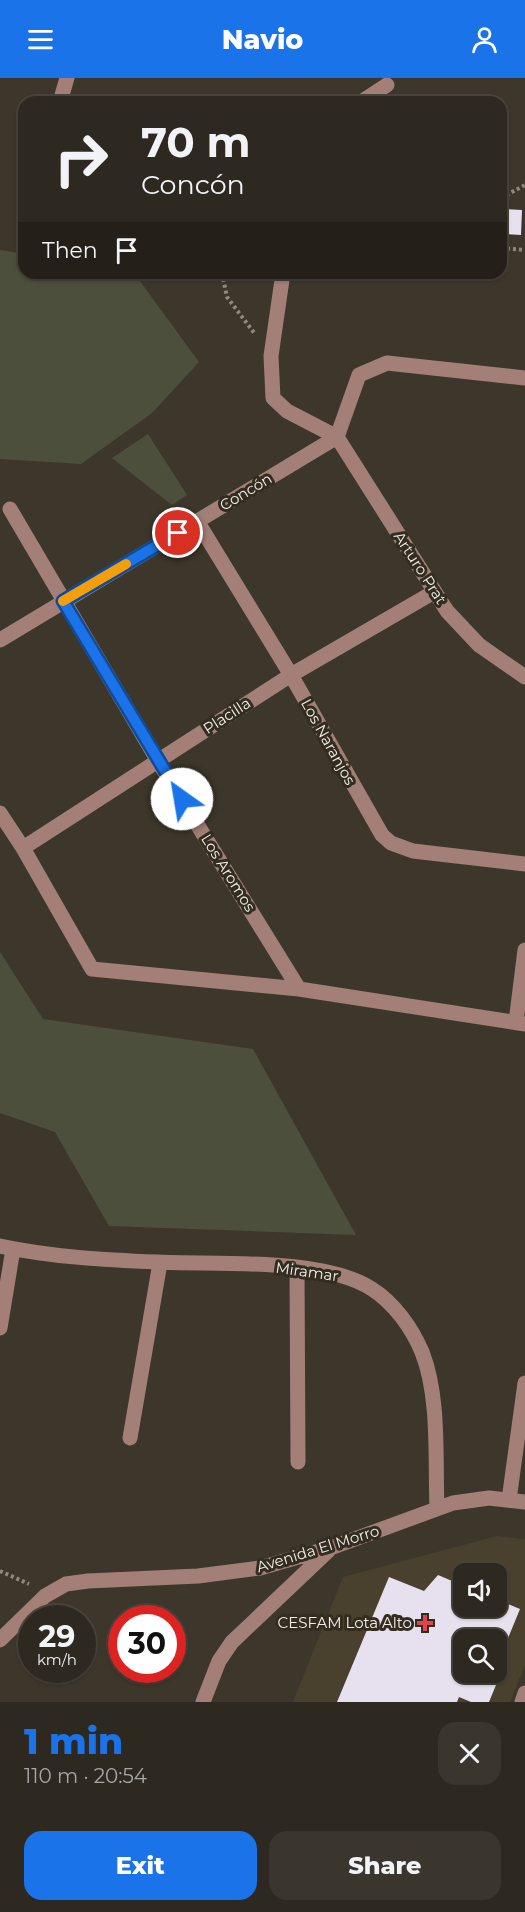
<!DOCTYPE html>
<html lang="en">
<head>
<meta charset="utf-8">
<style>
  body { margin:0; font-family:Montserrat,sans-serif; background:#3a352d; color:#f1f3f6; height:100vh; display:flex; flex-direction:column; font-size:22px; white-space:nowrap }
  * { box-sizing:border-box; margin:0 }
  p { font-size:20px; color:#a7a6a5 }
  .icon { flex:none; width:33px; height:33px; fill:none; stroke:currentColor; stroke-width:2; stroke-linecap:round; stroke-linejoin:round }
  .map { position:relative; height:1624px; overflow:hidden }
  .drawer { display:flex; flex-direction:column; background:#2e2920; flex:1 }
  .drawer>* { flex:none }
  .hud { position:absolute; left:18px; top:18px; width:489px; height:183px; border-radius:18px; box-shadow:0 2px 4px #0004,0 0 0 2px #49453e; background:#2e2920; color:#f1f3f6; overflow:hidden }
  .fabs { position:absolute; left:453px; top:1485px; display:grid; gap:12px }
  .fabs a { display:grid; place-items:center; width:54px; height:54px; border-radius:12px; background:#2e2920; box-shadow:0 2px 4px #0004,0 0 0 2px #49453e; font-size:30px }
  .speed { position:absolute; left:18px; top:1527px; display:flex; gap:12px; font-size:30px; font-weight:700; text-align:center }
  .speed>* { display:grid; place-content:center; width:78px; height:78px; border-radius:50%; background:#2e2920; box-shadow:0 2px 4px #0004,0 0 0 2px #49453e; line-height:1 }
  .speed small { font-size:15px; font-weight:400 }
  .speed .limit { border:9px solid #d22; background:#fff; color:#111 }
  .pin { position:absolute; display:grid; place-items:center; width:51px; height:51px; color:#fff; margin:-26px; border:3px solid #fff; border-radius:50%; box-shadow:0 2px 6px #0007 }
  .me { position:absolute; width:66px; margin:-33px; rotate:328deg; stroke-linejoin:round; filter:drop-shadow(0 0 4px #0008) }
  .turn { display:flex; align-items:center; gap:21px; height:126px; padding:0 24px; font-size:27px }
  .turn .icon { width:78px; height:78px; stroke-width:2.5 }
  .turn b { display:block; font-size:42px; line-height:51px }
  .then { display:flex; align-items:center; height:57px; padding:0 24px; background:#0003; gap:12px; font-size:22px }
  .round { display:grid; place-items:center; flex:none; width:63px; height:63px; border-radius:18px; background:#3a352d }
  .overview { display:flex; align-items:center; justify-content:space-between; height:102px; padding:0 24px }
  h1 { font-size:36px; font-weight:800; line-height:45px; color:#1a73e8 }
  .action { display:flex; gap:12px; margin-top:auto; padding:12px 24px }
  .action a { flex:1; height:69px; border-radius:18px; background:#1a73e8; color:#fff; font-size:24px; font-weight:800; line-height:69px; text-align:center }
  .action a+a { background:#3a352d; color:#f1f3f6 }
  header { display:flex; justify-content:space-between; align-items:center; height:78px; padding:0 24px; background:#1a73e8; color:#fff; font-size:27px; font-weight:800 }
  .map>svg:first-child { display:block }
  .built { fill:#4a402e; fill-rule:evenodd }
  .green { fill:#4d4f3d }
  .building { fill:#e6e0ef; fill-rule:evenodd }
  .lines { fill:none; stroke-linecap:round; stroke-linejoin:round }
  .path { stroke:#8e897f; stroke-width:4; stroke-dasharray:3 3; stroke-linecap:butt }
  .minor { stroke:#a37f77; stroke-width:15 }
  .route-casing { stroke:#114b97; stroke-width:15 }
  .route { stroke:#1a73e8; stroke-width:10 }
  .slow { stroke:#f59e0b; stroke-width:10 }
  .health-dot { fill:#e0444e; stroke:#332d21; stroke-width:2 }
  .labels { text-anchor:middle; stroke-width:6; stroke-linejoin:round; paint-order:stroke }
  .street-label { font-size:15px; fill:#f3efe7; stroke:#332d21 }
  .poi-label { font-size:15px; fill:#f3efe7; stroke:#332d21; text-anchor:end }
</style>
</head>
<body>
<header><svg class="icon" aria-label="menu" viewBox="0 0 24 24"><path d="M4 6h16M4 12h16M4 18h16"/></svg>Navio<svg class="icon" aria-label="person" viewBox="0 0 24 24"><circle cx="12" cy="8" r="4"/><path d="M4 21q1-7 8-7t8 7"/></svg></header>
<div class="map">
<svg width="525" height="1624" viewBox="0 0 525 1624">
  <rect width="100%" height="100%" fill="#3d372b"/>
  <path class="built" d="M 497,1458 L 525,1461 L 525,1587 L 510,1624 L 293,1624 L 343,1499 ZM 464,1496 L 496,1496 L 496,1528 L 464,1528 ZM 464,1562 L 496,1562 L 496,1594 L 464,1594 Z"/>
  <path class="green" d="M 0,172 L 24,176 L 24,195 L 134,195 L 199,284 L 152,335 L 81,386 L 0,381 Z
    M 148,356 L 187,417 L 172,427 L 112,380 Z
    M 0,874 L 43,941 L 253,971 L 356,1157 L 109,1148 L 55,1054 L 0,1035 Z"/>
  <path class="building" d="M 501,131 L 522,132 L 521,157 L 501,156 Z
    M 438,1497 L 464,1508 L 464,1528 L 496,1528 L 496,1521 L 520,1531 L 497,1587 L 503,1590 L 489,1624 L 471,1624 L 459,1619 L 457,1624 L 337,1624 L 389,1499 L 424,1513 ZM 464,1562 L 496,1562 L 496,1594 L 464,1594 Z"/>
  <g class="lines">
    <path class="path" d="M 501,120 L 525,107
      M 501,170 L 525,172
      M 222,195 L 227,219 L 255,256
      M 0,1493 L 29,1506"/>
    <path class="minor" d="M 60,24 L 67,0
      M 361,24 L 387,7
      M 283,195 L 271,278 L 273,320 L 287,333 L 337,359
      M 337,359 L 447,533 L 479,567 L 525,599
      M 337,359 L 359,297 L 387,285 L 525,300
      M 10,431 L 158,683 L 299,911 L 525,946
      M 197,443 L 291,597 L 382,757 L 391,765 L 413,773 L 525,786
      M 0,562 L 337,359
      M 0,735 L 23,770 L 92,891 L 299,911
      M 23,770 L 291,597 L 434,514
      M 516,944 L 525,872
      M 0,1168 C 52,1179 105,1182 158,1184 C 216,1187 323,1179 372,1211 C 394,1225 412,1250 422,1274 C 440,1319 435,1382 437,1431
      M 297,1190 L 298,1384
      M 0,1250 L 13,1171
      M 130,1360 L 160,1185
      M 509,1422 L 525,1305
      M 0,1562 L 45,1518 L 66,1506 L 88,1503 L 198,1498 L 260,1490 L 333,1469 L 453,1425 L 489,1420 L 525,1424
      M 203,1624 L 219,1583 L 232,1564 L 329,1472
      M 522,1624 L 525,1615"/>
  </g>
  <g class="lines">
    <g class="route-casing">
      <path id="route" d="M 178,455 L 63,523 L 182,721"/>
    </g>
    <use href="#route" class="route"/>
    <path class="slow" d="M 63,523 L 126,486"/>
  </g>
  <path class="health-dot" d="M422 1536h6v6h6v6h-6v6h-6v-6h-6v-6h6z"/>
  <g class="labels">
    <g class="street-label">
      <text transform="translate(246 414) rotate(-31)" y="5">Concón</text>
      <text transform="translate(420 490) rotate(57)" y="5">Arturo Prat</text>
      <text transform="translate(227 638) rotate(-33)" y="5">Placilla</text>
      <text transform="translate(328 664) rotate(61)" y="5">Los Naranjos</text>
      <text transform="translate(228 795) rotate(58)" y="5">Los Aromos</text>
      <text transform="translate(307 1194) rotate(8)" y="5">Miramar</text>
      <text transform="translate(318 1471) rotate(-17)" y="5">Avenida El Morro</text>
    </g>
    <g class="poi-label">
      <text x="412" y="1550">CESFAM Lota Alto</text>
    </g>
  </g>
</svg>
<div class="fabs">
<a><svg class="icon" aria-label="sound" viewBox="0 0 24 24"><path d="M4 9h4l5-4v14l-5-4H4zM17 9q2 3 0 6"/></svg></a>
<a><svg class="icon" aria-label="search" viewBox="0 0 24 24"><circle cx="10" cy="10" r="6"/><path d="M15 15l6 6"/></svg></a>
</div>
<div class="speed"><div>29<small>km/h</small></div><div class="limit">30</div></div>
<div class="pin" style="left:178px;top:455px;background:#d93025"><svg class="icon" aria-label="arrive" viewBox="0 0 24 24"><path d="M6 21V4h12l-3 4 3 4H6"/></svg></div>
<svg class="me" style="left:182px;top:721px" viewBox="-20 -20 40 40"><circle r="19" fill="#fff"/><path d="M0-13L10 11 0 6-10 11z" fill="#1a73e8"/></svg>
<div class="hud">
<div class="turn"><svg class="icon" aria-label="right" viewBox="0 0 24 24"><path d="M7 20v-9h11M14 6l5 5-5 5"/></svg><div><b>70 m</b>Concón</div></div>
<div class="then">Then<svg class="icon" aria-label="arrive" viewBox="0 0 24 24"><path d="M6 21V4h12l-3 4 3 4H6"/></svg></div>
</div>
</div>
<section class="drawer">
<div class="overview"><div><h1>1 min</h1><p>110 m · 20:54</p></div><a class="round"><svg class="icon" aria-label="close" viewBox="0 0 24 24"><path d="M6 6l12 12M18 6L6 18"/></svg></a></div>
<div class="action"><a>Exit</a><a>Share</a></div>
</section>
</body>
</html>
